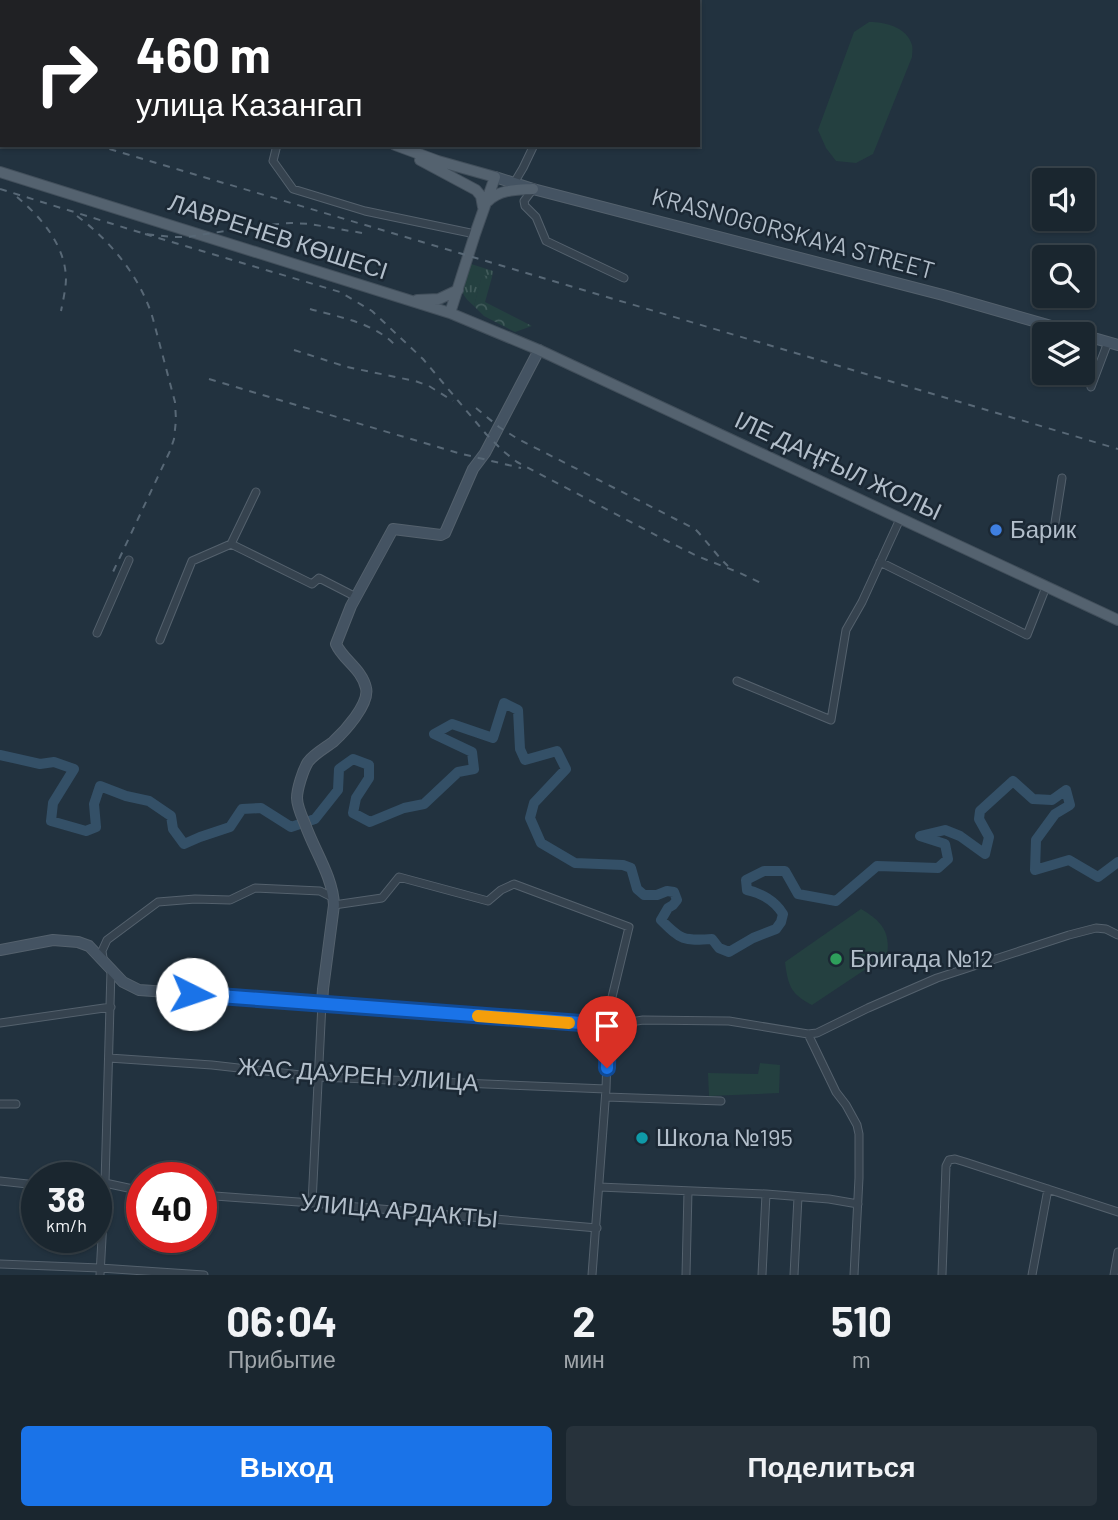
<!DOCTYPE html>
<html lang="ru">
<head>
<meta charset="utf-8">
<style>
  body { margin:0; font-family:Barlow,sans-serif; background:#27323b; color:#f1f3f6; height:100vh; display:flex; flex-direction:column; font-size:26px; white-space:nowrap }
  * { box-sizing:border-box; margin:0 }
  p { font-size:23px; color:#9fa5aa }
  .icon { flex:none; width:38px; height:38px; fill:none; stroke:currentColor; stroke-width:2; stroke-linecap:round; stroke-linejoin:round }
  .map { position:relative; height:1275px; overflow:hidden }
  .details { display:flex; flex-direction:column; background:#1a262f; flex:1 }
  .details>* { flex:none }
  .banner { position:absolute; left:0px; top:0px; width:700px; height:147px; box-shadow:0 2px 5px #0004,0 0 0 2px #38434b; background:#202124; color:#fff; overflow:hidden }
  .fabs { position:absolute; left:1032px; top:168px; display:grid; gap:14px }
  .fabs a { display:grid; place-items:center; width:63px; height:63px; border-radius:7px; background:#1a262f; box-shadow:0 2px 5px #0004,0 0 0 2px #38434b; font-size:35px }
  .speed { position:absolute; left:21px; top:1162px; display:flex; gap:14px; font-size:35px; font-weight:700; text-align:center }
  .speed>* { display:grid; place-content:center; width:91px; height:91px; border-radius:50%; background:#1a262f; box-shadow:0 2px 5px #0004,0 0 0 2px #38434b; line-height:1 }
  .speed small { font-size:18px; font-weight:400 }
  .speed .limit { border:10px solid #d22; background:#fff; color:#111 }
  .pin { position:absolute; display:grid; place-items:center; width:60px; height:60px; color:#fff; margin:-72px -30px; border-radius:50% 50% 50% 0; rotate:-45deg; box-shadow:0 0 7px #0007 }
  .pin .icon { rotate:45deg }
  .me { position:absolute; width:77px; margin:-38px; rotate:94deg; stroke-linejoin:round; filter:drop-shadow(0 0 5px #0008) }
  .turn { display:flex; align-items:center; gap:24px; height:147px; padding:0 21px; font-size:32px }
  .turn .icon { width:91px; height:91px; stroke-width:2.5 }
  .turn b { display:block; font-size:49px; line-height:60px }
  .eta { display:flex; justify-content:space-evenly; align-items:center; height:119px; text-align:center }
  .eta b { font-size:42px; font-weight:700; line-height:49px }
  .primary-button { display:flex; gap:14px; margin-top:auto; padding:14px 21px }
  .primary-button a { flex:1; height:80px; border-radius:7px; background:#1a73e8; color:#fff; font-size:28px; font-weight:700; line-height:80px; text-align:center }
  .primary-button a+a { background:#27323b; color:#f1f3f6 }
  .map>svg:first-child { display:block }
  .grass { fill:url(#grass-tufts) }
  .forest { fill:url(#forest-crowns) }
  .pitch { fill:#244040 }
  .lines { fill:none; stroke-linecap:round; stroke-linejoin:round }
  .river { stroke:#345067; stroke-width:10 }
  .street-casing { stroke:#54616d; stroke-width:9 }
  .secondary-casing { stroke:#54616d; stroke-width:12 }
  .primary-casing { stroke:#424f5b; stroke-width:12 }
  .street { stroke:#36434f; stroke-width:7 }
  .secondary { stroke:#445362; stroke-width:10 }
  .primary { stroke:#54626f; stroke-width:10 }
  .rail { stroke:#586876; stroke-width:2; stroke-dasharray:7 7; stroke-linecap:butt }
  .route-casing { stroke:#114b97; stroke-width:18 }
  .route { stroke:#1a73e8; stroke-width:12 }
  .slow { stroke:#f59e0b; stroke-width:12 }
  .shop-dot { fill:#3f7fe0; stroke:#1b2834; stroke-width:2.5 }
  .leisure-dot { fill:#2e9e5b; stroke:#1b2834; stroke-width:2.5 }
  .culture-dot { fill:#0f9aa8; stroke:#1b2834; stroke-width:2.5 }
  .labels { text-anchor:middle; stroke-width:5; stroke-linejoin:round; paint-order:stroke }
  .street-label { font-size:24px; fill:#b2beca; stroke:#1b2834 }
  .poi-label { font-size:24px; fill:#b2beca; stroke:#1b2834; text-anchor:start }
</style>
</head>
<body>
<div class="map">
<svg width="1118" height="1275" viewBox="0 0 1118 1275">
  <defs>
    <pattern id="grass-tufts" width="24" height="20" patternUnits="userSpaceOnUse" patternTransform="scale(1.75)"><rect width="24" height="20" fill="#244040"/><path d="M3 7l-1-3M5 7V3M7 7l1-3M15 17l-1-3M17 17v-4M19 17l1-3" fill="none" stroke="#415a5a"/></pattern>
    <pattern id="forest-crowns" width="20" height="18" patternUnits="userSpaceOnUse" patternTransform="scale(1.75)"><rect width="20" height="18" fill="#244040"/><path d="M2 6a3 3 0 1 1 6 0M12 15a3 3 0 1 1 6 0" fill="none" stroke="#415a5a"/></pattern>
  </defs>
  <rect width="100%" height="100%" fill="#22323f"/>
  <path class="grass" d="M 468,263 L 493,271 L 492,277 L 482,276 L 474,306 C 455,290 463,285 468,263 Z"/>
  <path class="forest" d="M 482,275 L 492,277 L 485,302 L 532,326 L 515,332 L 484,316 L 474,306 Z"/>
  <path class="pitch" d="M 869,22 C 885,22 907,27 912,45 C 913,49 912,53 912,57 L 873,154 L 856,163 L 836,161 L 826,148 L 818,130 L 854,32 Z
    M 861,909 C 880,920 891,931 887,955 L 812,1005 C 791,994 788,986 785,962 Z
    M 760,1063 L 780,1065 L 779,1093 L 709,1096 L 708,1073 L 758,1074 Z"/>
  <g class="lines">
    <path class="river" d="M 0,755 L 40,764 L 54,762 L 74,769 L 53,803 L 51,821 L 86,831 L 96,827 L 94,804 L 100,786 L 126,796 L 149,801 L 171,816 L 173,829 L 184,844 L 200,837 L 230,827 L 242,809 L 261,808 L 291,827 L 315,819 L 338,790 L 339,769 L 353,759 L 369,765 L 369,778 L 356,798 L 353,813 L 370,822 L 404,808 L 424,804 L 458,772 L 474,769 L 472,752 L 434,734 L 452,724 L 493,738 L 504,703 L 518,710 L 520,749 L 525,760 L 557,751 L 566,769 L 534,803 L 530,818 L 541,843 L 575,863 L 623,865 L 631,868 L 637,889 L 644,895 L 657,895 L 667,891 L 674,892 L 677,900 L 673,905 L 668,908 L 661,920 C 681,940 683,941 712,939 L 719,948 L 729,952 L 753,938 L 776,929 L 781,922 L 783,914 C 775,901 761,893 747,890 L 746,880 L 764,871 L 785,871 L 798,894 L 836,901 L 877,866 L 938,868 L 948,859 L 945,844 L 920,836 L 945,830 L 960,836 L 985,854 L 989,837 L 979,819 L 980,811 L 1013,781 L 1033,799 L 1052,800 L 1066,790 L 1070,805 L 1055,814 L 1036,840 L 1035,870 L 1069,860 L 1098,877 L 1118,862"/>
    <g class="street-casing">
      <path id="street" d="M 177,2 L 178,0
        M 408,2 L 409,0
        M 573,2 L 574,0
        M 277,145 L 273,161 L 293,189 L 365,211 L 475,234
        M 514,183 L 523,168 L 534,145
        M 533,189 L 524,201 L 525,206 L 536,217 L 546,241 L 624,278
        M 1091,387 L 1108,342
        M 1054,529 L 1062,478
        M 231,544 L 312,584 L 319,578 L 356,597
        M 880,562 L 1027,635 L 1046,587
        M 97,633 L 129,560
        M 160,640 L 192,561 L 231,544 L 256,492
        M 737,681 L 831,720 L 846,630 L 862,602 L 900,519
        M 334,905 L 382,898 L 399,877 L 488,901 L 501,890 L 514,884 L 629,927 L 605,1026
        M 103,958 L 102,951 L 107,940 L 158,902 L 195,899 L 230,900 L 255,888 L 320,891 L 334,898
        M 0,1023 L 111,1007
        M 808,1034 L 836,1092 L 846,1105 L 857,1125 L 859,1134 L 859,1178 L 854,1275
        M 109,1058 L 212,1065 L 319,1077 L 606,1089
        M 606,1097 L 721,1101
        M 0,1104 L 16,1104
        M 0,1181 L 37,1185
        M 105,1183 L 142,1191
        M 599,1187 L 766,1194 L 762,1275
        M 766,1194 L 829,1199 L 858,1204
        M 201,1195 L 312,1203 L 597,1228
        M 312,1203 L 322,1003 L 605,1026 L 643,1020 L 729,1021 L 808,1034 L 817,1033 L 868,1008 L 937,978 L 1069,935 L 1096,928 L 1106,929 L 1118,935
        M 0,1264 L 100,1268 L 204,1275
        M 100,1275 L 105,1183 L 111,970
        M 592,1275 L 606,1089 L 608,1025
        M 686,1275 L 688,1191
        M 794,1275 L 798,1197
        M 942,1275 L 946,1166 L 949,1160 L 955,1159 L 965,1162 L 1118,1212
        M 1032,1275 L 1048,1189
        M 1114,1275 L 1118,1252"/>
    </g>
    <g class="secondary-casing">
      <path id="secondary" d="M 495,177 L 533,189 L 943,295 L 1079,334
        M 1083,335 L 1118,345
        M 0,950 L 53,940 L 78,942 L 89,946 L 123,982 L 139,990 L 322,1003 L 323,989 L 334,905 C 333,877 314,850 305,824 C 302,817 297,806 297,798 C 297,789 303,770 308,762 C 314,754 325,748 333,742 C 344,732 370,704 366,688 C 362,669 343,660 336,644 L 351,606 L 393,529 L 441,535 L 445,533 L 473,469 L 485,453 L 539,350"/>
    </g>
    <g class="primary-casing">
      <path id="primary" d="M 105,0 L 109,2
        M 395,145 L 438,161 L 495,177 L 475,234 L 450,313
        M 420,160 L 476,190 L 481,196 L 483,207
        M 0,172 L 450,313 L 539,350 L 1118,620
        M 488,201 C 501,189 516,190 533,189
        M 417,300 L 439,299 L 458,290"/>
    </g>
    <use href="#street" class="street"/>
    <use href="#secondary" class="secondary"/>
    <use href="#primary" class="primary"/>
    <path class="rail" d="M 0,117 L 2,117
      M 96,145 L 1118,449
      M 0,189 L 145,234 L 172,237 L 187,237 L 264,225 L 291,223 L 310,224 L 362,233
      M 17,197 C 41,217 65,245 66,278 C 66,288 63,301 61,311
      M 77,216 C 111,241 141,278 153,319 L 175,402 L 176,420 L 174,439 L 170,451 L 112,574
      M 145,234 L 340,292 L 372,311 L 423,359 L 486,434 L 503,451 L 517,462 L 665,540 L 697,556 L 740,573 L 761,583
      M 310,309 C 338,317 372,322 394,344
      M 294,350 L 347,367 L 415,381 L 429,386 L 453,401
      M 209,379 L 458,453 L 521,468
      M 476,408 L 499,427 L 518,439 L 695,529 C 707,541 716,555 728,566"/>
  </g>
  <g class="lines">
    <g class="route-casing">
      <path id="route" d="M 192,994 L 608,1025 L 607,1068"/>
    </g>
    <use href="#route" class="route"/>
    <path class="slow" d="M 478,1016 L 569,1023"/>
  </g>
  <circle class="shop-dot" cx="996" cy="530" r="7"/>
  <circle class="leisure-dot" cx="836" cy="959" r="7"/>
  <circle class="culture-dot" cx="642" cy="1138" r="7"/>
  <g class="labels">
    <g class="street-label">
      <text transform="translate(793 234) rotate(15)" y="8">KRASNOGORSKAYA STREET</text>
      <text transform="translate(278 237) rotate(18)" y="8">ЛАВРЕНЕВ КӨШЕСІ</text>
      <text transform="translate(838 466) rotate(25)" y="8">ІЛЕ ДАҢҒЫЛ ЖОЛЫ</text>
      <text transform="translate(358 1075) rotate(4)" y="8">ЖАС ДАУРЕН УЛИЦА</text>
      <text transform="translate(399 1211) rotate(5)" y="8">УЛИЦА АРДАКТЫ</text>
    </g>
    <g class="poi-label">
      <text x="1010" y="538">Барик</text>
      <text x="850" y="967">Бригада №12</text>
      <text x="656" y="1146">Школа №195</text>
    </g>
  </g>
</svg>
<div class="fabs">
<a><svg class="icon" aria-label="sound" viewBox="0 0 24 24"><path d="M4 9h4l5-4v14l-5-4H4zM17 9q2 3 0 6"/></svg></a>
<a><svg class="icon" aria-label="search" viewBox="0 0 24 24"><circle cx="10" cy="10" r="6"/><path d="M15 15l6 6"/></svg></a>
<a><svg class="icon" aria-label="layers" viewBox="0 0 24 24"><path d="M12 4l9 5-9 5-9-5zM3 14l9 5 9-5"/></svg></a>
</div>
<div class="speed"><div>38<small>km/h</small></div><div class="limit">40</div></div>
<div class="pin" style="left:607px;top:1068px;background:#d93025"><svg class="icon" aria-label="arrive" viewBox="0 0 24 24"><path d="M6 21V4h12l-3 4 3 4H6"/></svg></div>
<svg class="me" style="left:192px;top:994px" viewBox="-20 -20 40 40"><circle r="19" fill="#fff"/><path d="M0-13L10 11 0 6-10 11z" fill="#1a73e8"/></svg>
<div class="banner">
<div class="turn"><svg class="icon" aria-label="right" viewBox="0 0 24 24"><path d="M7 20v-9h11M14 6l5 5-5 5"/></svg><div><b>460 m</b>улица Казангап</div></div>
</div>
</div>
<section class="details">
<div class="eta">
<div><b>06:04</b><p>Прибытие</p></div>
<div><b>2</b><p>мин</p></div>
<div><b>510</b><p>m</p></div>
</div>
<div class="primary-button"><a>Выход</a><a>Поделиться</a></div>
</section>
</body>
</html>
